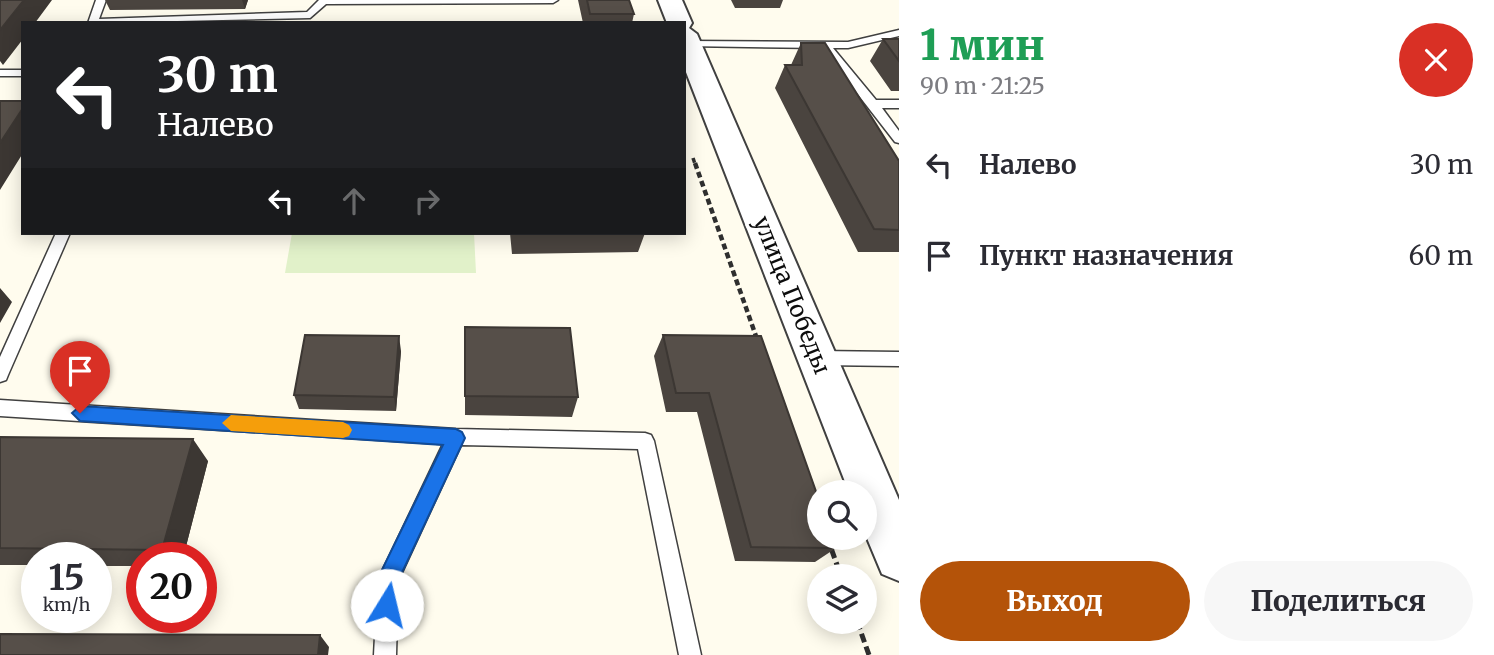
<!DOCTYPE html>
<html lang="ru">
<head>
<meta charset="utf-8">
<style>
  body { margin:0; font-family:Merriweather,serif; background:#f7f7f7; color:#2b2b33; height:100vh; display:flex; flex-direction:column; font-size:26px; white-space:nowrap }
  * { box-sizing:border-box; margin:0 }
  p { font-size:23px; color:#7c7c81 }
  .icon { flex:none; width:38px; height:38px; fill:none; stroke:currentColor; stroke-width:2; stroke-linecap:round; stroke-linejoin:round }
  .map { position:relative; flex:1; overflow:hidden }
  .sheet { display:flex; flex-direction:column; background:#fff; width:595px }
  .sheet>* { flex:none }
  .hud { position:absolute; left:21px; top:21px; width:665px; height:214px; border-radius:0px; box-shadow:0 4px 18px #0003; background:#202124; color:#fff; overflow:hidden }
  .fabs { position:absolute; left:807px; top:480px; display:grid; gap:14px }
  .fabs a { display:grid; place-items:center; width:70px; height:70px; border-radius:50%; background:#fff; box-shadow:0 4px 18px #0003; font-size:35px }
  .speed { position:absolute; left:21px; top:542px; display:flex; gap:14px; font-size:35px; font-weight:700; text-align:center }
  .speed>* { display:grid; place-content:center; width:91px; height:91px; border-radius:50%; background:#fff; box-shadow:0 4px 18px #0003; line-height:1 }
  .speed small { font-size:18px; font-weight:400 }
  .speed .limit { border:10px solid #d22; background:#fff; color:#111 }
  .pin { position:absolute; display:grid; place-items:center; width:60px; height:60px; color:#fff; margin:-72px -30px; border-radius:50% 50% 50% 0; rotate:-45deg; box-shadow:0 0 7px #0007 }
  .pin .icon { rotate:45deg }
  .me { position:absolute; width:77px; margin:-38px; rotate:9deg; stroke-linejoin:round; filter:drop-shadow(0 0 5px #0008) }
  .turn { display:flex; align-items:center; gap:24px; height:147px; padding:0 21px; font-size:32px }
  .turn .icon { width:91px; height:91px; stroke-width:2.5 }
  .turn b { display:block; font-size:49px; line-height:60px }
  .lanes { display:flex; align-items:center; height:66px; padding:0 21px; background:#0003; justify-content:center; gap:35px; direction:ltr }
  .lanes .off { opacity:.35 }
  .round { display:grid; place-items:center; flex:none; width:74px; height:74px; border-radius:37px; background:#f7f7f7 }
  .head { display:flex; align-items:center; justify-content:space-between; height:119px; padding:0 21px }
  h1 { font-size:42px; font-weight:800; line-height:52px; color:#1e9e55 }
  .primary-button { display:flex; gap:14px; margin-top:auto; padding:14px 21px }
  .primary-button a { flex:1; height:80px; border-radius:42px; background:#b45309; color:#fff; font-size:28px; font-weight:800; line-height:80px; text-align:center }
  .primary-button a+a { background:#f7f7f7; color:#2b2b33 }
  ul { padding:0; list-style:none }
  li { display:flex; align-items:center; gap:21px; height:91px; padding:0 21px }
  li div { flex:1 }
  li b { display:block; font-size:26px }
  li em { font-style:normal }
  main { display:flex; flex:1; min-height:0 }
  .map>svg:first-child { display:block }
  .pitch { fill:#e1f1c9 }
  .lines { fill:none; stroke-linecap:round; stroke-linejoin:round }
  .service-casing { stroke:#404040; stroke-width:3 }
  .tertiary-casing { stroke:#404040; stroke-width:4 }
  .path-far2 { stroke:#2f2f2f; stroke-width:3.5; stroke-dasharray:5 2.5; stroke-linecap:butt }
  .path-far1 { stroke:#2f2f2f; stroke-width:4.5; stroke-dasharray:6 3.5; stroke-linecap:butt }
  .path { stroke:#2f2f2f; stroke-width:5; stroke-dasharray:9 4.5; stroke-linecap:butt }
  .service { fill:#fff; fill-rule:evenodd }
  .tertiary { fill:#fff; fill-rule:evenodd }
  .wall { fill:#4a443f }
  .shaded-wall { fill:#3c3733 }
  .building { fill:#564f49; stroke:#3c3733; stroke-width:2 }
  .route { fill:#1a73e8; stroke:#114b97; stroke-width:2 }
  .slow { fill:#f59e0b }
  .labels { text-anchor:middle; stroke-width:7; stroke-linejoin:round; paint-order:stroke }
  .street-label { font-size:23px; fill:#0d0d0d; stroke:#fff }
</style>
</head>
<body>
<main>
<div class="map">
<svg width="899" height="655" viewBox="0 0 899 655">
  <rect width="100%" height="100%" fill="#fffcee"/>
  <path class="pitch" d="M 292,233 L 474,233 L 476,273 L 285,273 Z"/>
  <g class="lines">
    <g class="service-casing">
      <path id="service" d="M 96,0 L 106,0 L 99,19 L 307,12 L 319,0 L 558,0 L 553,3 L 326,4 L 310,18 L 88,23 Z
        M 899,30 L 899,36 L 848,48 L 833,48 L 876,100 L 899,100 L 899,108 L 882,108 L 899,131 L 899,143 L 895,142 L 822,48 L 684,46 L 684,42 L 688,41 L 848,42 Z
        M 0,70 L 23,70 L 23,76 L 0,76 Z
        M 56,233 L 70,233 L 8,375 L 6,380 L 0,382 L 0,357 Z
        M 818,351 L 899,352 L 899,366 L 818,365 L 812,363 L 810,358 L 812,353 Z
        M 0,400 L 456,429 L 645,433 L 651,435 L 654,441 L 701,655 L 679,655 L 638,449 L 461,445 L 398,581 L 396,655 L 374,655 L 378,580 L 443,444 L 0,416 Z"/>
    </g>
    <g class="tertiary-casing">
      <path id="tertiary" d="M 658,0 L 682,0 L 692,23 L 689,28 L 697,34 L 899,500 L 899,581 L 882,574 L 864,531 L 864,492 L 849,492 L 684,67 L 684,23 L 667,23 Z"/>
    </g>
    <path class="path-far2" d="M 693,158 L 695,164"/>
    <path class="path-far1" d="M 695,163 L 757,339"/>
    <path class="path" d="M 827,537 L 841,576
      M 857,621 L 869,655"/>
    <use href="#service" class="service"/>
    <use href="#tertiary" class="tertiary"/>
  </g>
  <path class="wall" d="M 105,0 L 248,0 L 245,9 L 110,10 Z
    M 578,0 L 629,0 L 634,14 L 632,23 L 583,23 Z
    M 731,0 L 783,0 L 780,8 L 735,8 Z
    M 883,39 L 899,39 L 899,91 L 891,91 L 870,61 Z
    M 801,43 L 899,161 L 899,252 L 858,252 L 775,88 L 785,65 L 791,65 Z
    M 510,233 L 645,233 L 638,252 L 512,254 Z
    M 465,327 L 578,397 L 572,417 L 465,415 Z
    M 663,335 L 836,548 L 815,562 L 735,561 L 697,412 L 666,412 L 654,356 Z
    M 401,351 L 396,411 L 299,409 L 294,395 Z
    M 0,437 L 208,461 L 183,558 L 142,558 L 142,566 L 96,566 L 96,558 L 37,558 L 37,565 L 0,565 Z"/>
  <path class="shaded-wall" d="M 24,0 L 52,0 L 35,23 L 23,23 L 23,39 L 3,65 L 0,61 L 0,30 Z
    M 242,0 L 248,0 L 245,9 Z
    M 23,108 L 23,153 L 0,190 L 0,143 Z
    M 0,288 L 12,302 L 0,323 Z
    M 399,336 L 401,351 L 396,411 L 394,397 Z
    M 193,439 L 208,461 L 183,558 L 171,558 L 162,550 Z
    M 320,635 L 329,647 L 328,655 L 318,655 Z"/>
  <path class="building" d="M 0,0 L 24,0 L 0,30 Z
    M 587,0 L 629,0 L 634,14 L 590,14 Z
    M 883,39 L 899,39 L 899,61 Z
    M 801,43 L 825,43 L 899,161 L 899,230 L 874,229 L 785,65 L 802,65 Z
    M 0,101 L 23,101 L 23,108 L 0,143 Z
    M 465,327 L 570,328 L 578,397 L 465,396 Z
    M 305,335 L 399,336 L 394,397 L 294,395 Z
    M 663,335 L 761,336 L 819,500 L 819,537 L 832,537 L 836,548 L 751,547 L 709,393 L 676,393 Z
    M 0,437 L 193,439 L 162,550 L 0,548 Z
    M 0,634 L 320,635 L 318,655 L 0,655 Z"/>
  <path class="route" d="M 80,406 L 456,429 L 462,432 L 465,438 L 398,581 L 394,612 L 387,615 L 379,612 L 376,605 L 377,580 L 443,445 L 80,421 L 72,413 Z"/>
  <path class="slow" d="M 231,415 L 343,422 L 349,425 L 352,430 L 349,436 L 343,438 L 231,431 L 222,423 Z"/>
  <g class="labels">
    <g class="street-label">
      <text transform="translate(792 295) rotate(68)" y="8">улица Победы</text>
    </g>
  </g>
</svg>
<div class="fabs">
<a><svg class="icon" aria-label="search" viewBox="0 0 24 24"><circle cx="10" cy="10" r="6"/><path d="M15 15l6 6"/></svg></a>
<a><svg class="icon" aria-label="layers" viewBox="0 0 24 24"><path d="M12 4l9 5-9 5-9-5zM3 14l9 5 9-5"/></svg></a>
</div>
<div class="speed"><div>15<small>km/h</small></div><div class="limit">20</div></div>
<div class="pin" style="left:80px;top:413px;background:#d93025"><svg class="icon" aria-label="arrive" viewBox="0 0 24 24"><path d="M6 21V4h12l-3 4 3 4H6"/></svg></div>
<svg class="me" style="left:387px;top:605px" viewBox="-20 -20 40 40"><circle r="19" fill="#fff"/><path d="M0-13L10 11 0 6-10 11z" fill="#1a73e8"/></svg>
<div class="hud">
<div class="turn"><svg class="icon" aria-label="left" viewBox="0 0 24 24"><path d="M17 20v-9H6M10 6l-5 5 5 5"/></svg><div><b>30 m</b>Налево</div></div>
<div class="lanes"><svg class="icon" aria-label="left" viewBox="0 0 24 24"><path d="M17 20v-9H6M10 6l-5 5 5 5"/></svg><svg class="icon off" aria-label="ahead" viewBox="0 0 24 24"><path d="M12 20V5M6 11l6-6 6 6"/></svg><svg class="icon off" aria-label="right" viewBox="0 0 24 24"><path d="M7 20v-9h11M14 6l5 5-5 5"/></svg></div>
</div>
</div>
<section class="sheet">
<div class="head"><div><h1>1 мин</h1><p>90 m · 21:25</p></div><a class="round" style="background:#d93025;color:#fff"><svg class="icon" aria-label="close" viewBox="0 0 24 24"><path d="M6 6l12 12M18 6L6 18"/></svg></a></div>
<ul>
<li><svg class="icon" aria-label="left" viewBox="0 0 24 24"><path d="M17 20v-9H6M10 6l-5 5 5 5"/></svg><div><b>Налево</b></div><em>30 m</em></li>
<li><svg class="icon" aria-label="arrive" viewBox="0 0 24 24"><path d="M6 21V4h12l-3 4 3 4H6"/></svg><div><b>Пункт назначения</b></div><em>60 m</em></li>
</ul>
<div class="primary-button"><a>Выход</a><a>Поделиться</a></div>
</section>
</main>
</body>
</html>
